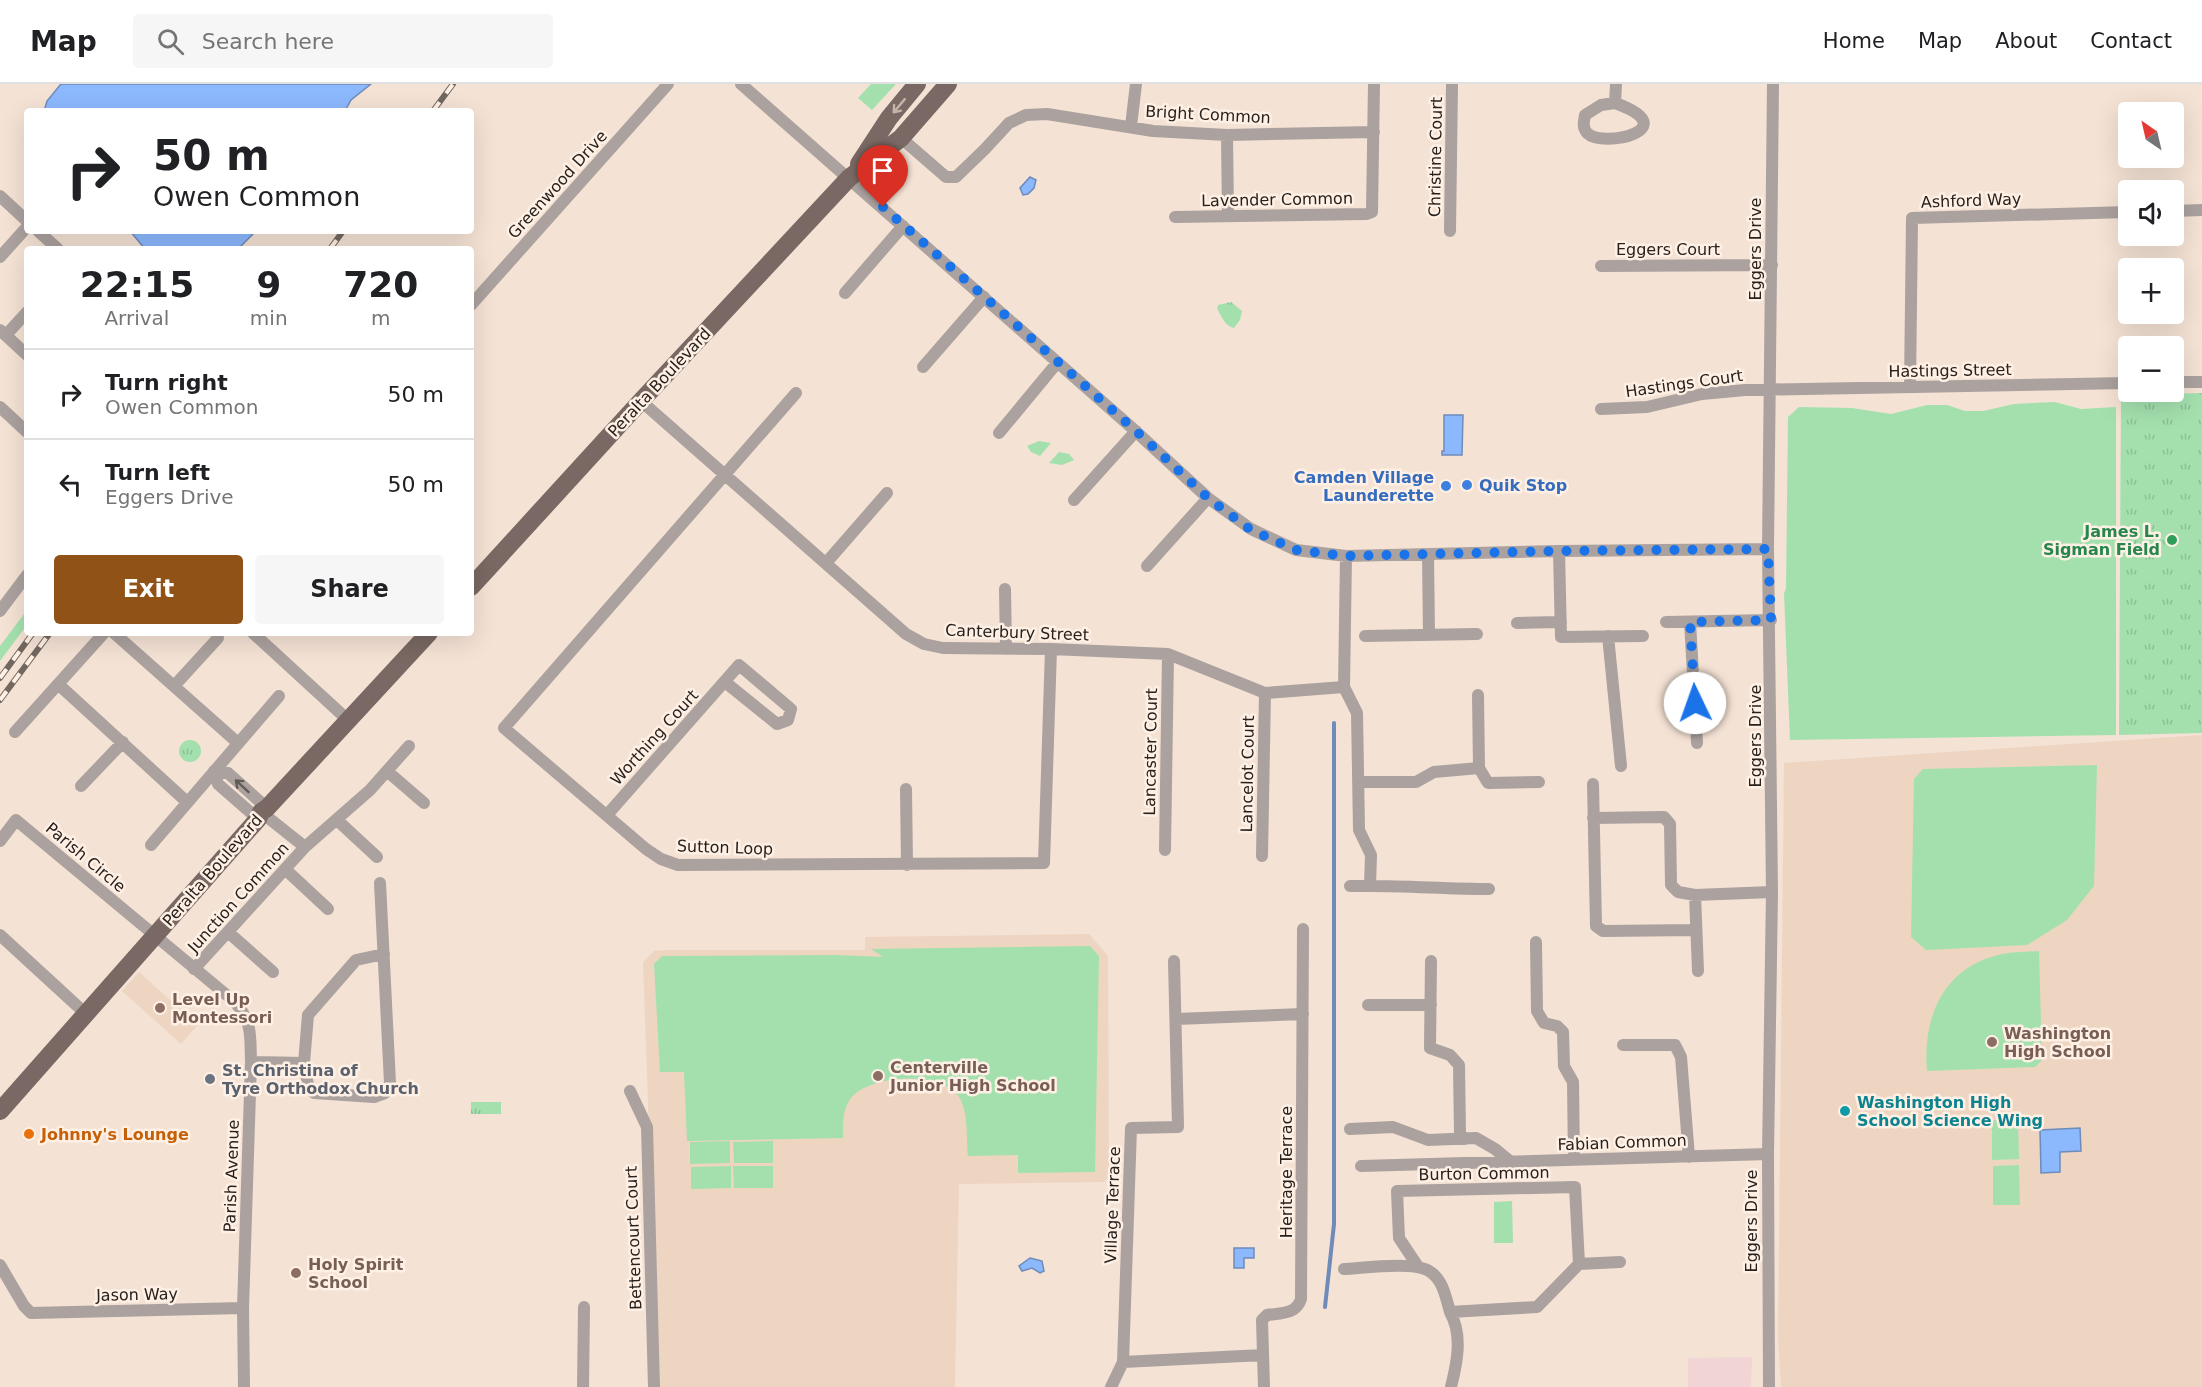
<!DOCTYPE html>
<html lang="en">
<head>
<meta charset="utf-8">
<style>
  body { margin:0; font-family:"DejaVu Sans",sans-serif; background:#f6f6f6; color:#202124; height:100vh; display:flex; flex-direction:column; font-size:22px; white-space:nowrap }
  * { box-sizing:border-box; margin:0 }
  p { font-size:20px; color:#757577 }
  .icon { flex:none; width:33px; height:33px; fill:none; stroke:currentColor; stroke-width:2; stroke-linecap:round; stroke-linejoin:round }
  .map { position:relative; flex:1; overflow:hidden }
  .side { position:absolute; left:24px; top:162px; width:450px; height:390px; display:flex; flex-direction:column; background:#fff; border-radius:6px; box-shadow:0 6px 24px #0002 }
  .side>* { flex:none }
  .banner { position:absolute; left:24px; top:24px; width:450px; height:126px; border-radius:6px; box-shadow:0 6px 24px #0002; background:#fff; color:#202124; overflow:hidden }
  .needle { width:39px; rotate:326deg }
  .fabs { position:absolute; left:2118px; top:18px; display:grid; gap:12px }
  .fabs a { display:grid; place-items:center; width:66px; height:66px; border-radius:6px; background:#fff; box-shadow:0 6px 24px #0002; font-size:30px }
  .pin { position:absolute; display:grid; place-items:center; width:51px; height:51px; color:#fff; margin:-62px -26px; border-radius:50% 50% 50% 0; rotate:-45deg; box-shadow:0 0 6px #0007 }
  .pin .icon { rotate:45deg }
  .me { position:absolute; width:66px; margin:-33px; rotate:357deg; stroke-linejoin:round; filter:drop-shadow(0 0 4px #0008) }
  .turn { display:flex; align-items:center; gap:21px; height:126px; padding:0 30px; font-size:27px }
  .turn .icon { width:78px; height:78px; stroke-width:2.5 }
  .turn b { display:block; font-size:42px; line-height:51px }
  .eta { display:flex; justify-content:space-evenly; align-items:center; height:102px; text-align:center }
  .eta b { font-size:36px; font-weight:800; line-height:42px }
  .cta { display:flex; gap:12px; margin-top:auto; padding:12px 30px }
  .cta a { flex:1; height:69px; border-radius:6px; background:#905217; color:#fff; font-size:24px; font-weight:800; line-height:69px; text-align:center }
  .cta a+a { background:#f6f6f6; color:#202124 }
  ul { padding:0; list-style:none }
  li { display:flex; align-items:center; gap:18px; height:90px; padding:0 30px; border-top:2px solid #e0e0e0 }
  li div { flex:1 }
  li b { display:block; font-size:22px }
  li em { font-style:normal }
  header { display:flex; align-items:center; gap:36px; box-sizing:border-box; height:84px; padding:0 30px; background:#fff; border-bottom:2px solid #e0e0e0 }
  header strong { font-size:28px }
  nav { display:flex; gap:33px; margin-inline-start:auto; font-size:21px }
  .search { width:420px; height:54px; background:#f6f6f6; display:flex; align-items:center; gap:15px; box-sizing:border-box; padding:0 21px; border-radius:6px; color:#757577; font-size:22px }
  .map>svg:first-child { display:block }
  .commercial { fill:#f0d5d4 }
  .built { fill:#edd5c2 }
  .grass { fill:#a4e0ae }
  .park { fill:url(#park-tufts) }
  .water { fill:#8cb8fd; stroke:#6e8bba; stroke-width:1.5 }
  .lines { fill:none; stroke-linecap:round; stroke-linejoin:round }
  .stream { stroke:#6e8bba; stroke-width:4 }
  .street { stroke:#aba19e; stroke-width:12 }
  .primary { stroke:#796863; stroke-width:18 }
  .rail-casing { stroke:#736860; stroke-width:6 }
  .rail { stroke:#fff0e5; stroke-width:4; stroke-dasharray:11; stroke-linecap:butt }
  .oneway { stroke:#c3b3aa }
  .oneway2 { stroke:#635b56 }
  .route { stroke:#1a73e8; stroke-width:10; stroke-dasharray:0 18 }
  .shop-dot { fill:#3f7fe0; stroke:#fff0e5; stroke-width:2 }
  .leisure-dot { fill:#2e9e5b; stroke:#fff0e5; stroke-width:2 }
  .education-dot { fill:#8d6e63; stroke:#fff0e5; stroke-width:2 }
  .worship-dot { fill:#6b7280; stroke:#fff0e5; stroke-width:2 }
  .culture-dot { fill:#0f9aa8; stroke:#fff0e5; stroke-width:2 }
  .food-dot { fill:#e8710a; stroke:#fff0e5; stroke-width:2 }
  .labels { text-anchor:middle; stroke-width:5; stroke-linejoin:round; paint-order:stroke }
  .street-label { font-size:16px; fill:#28211c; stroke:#fff0e5 }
  .shop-label { font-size:16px; font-weight:bold; fill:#366cbe; stroke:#fff0e5; text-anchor:end }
  .leisure-label { font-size:16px; font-weight:bold; fill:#27864d; stroke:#fff0e5; text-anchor:end }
  .education-label { font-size:16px; font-weight:bold; fill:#785e54; stroke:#fff0e5; text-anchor:start }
  .worship-label { font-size:16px; font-weight:bold; fill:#5b616d; stroke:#fff0e5; text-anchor:start }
  .culture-label { font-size:16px; font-weight:bold; fill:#0d838f; stroke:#fff0e5; text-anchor:start }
  .food-label { font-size:16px; font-weight:bold; fill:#c56008; stroke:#fff0e5; text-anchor:start }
</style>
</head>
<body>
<header>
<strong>Map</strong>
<div class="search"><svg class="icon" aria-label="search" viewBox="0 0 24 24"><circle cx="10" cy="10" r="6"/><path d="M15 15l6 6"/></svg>Search here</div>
<nav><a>Home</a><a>Map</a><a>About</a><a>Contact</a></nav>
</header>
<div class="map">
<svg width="2202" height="1303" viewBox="0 0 2202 1303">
  <defs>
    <pattern id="park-tufts" width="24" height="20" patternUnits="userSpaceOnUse" patternTransform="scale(1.5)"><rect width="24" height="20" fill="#a4e0ae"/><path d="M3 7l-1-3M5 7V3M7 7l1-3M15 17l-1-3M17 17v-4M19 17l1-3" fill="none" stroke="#8dc095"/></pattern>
  </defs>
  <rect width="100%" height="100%" fill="#f4e2d4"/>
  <path class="commercial" d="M 1752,1273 L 1751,1303 L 1688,1303 L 1688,1274 Z"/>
  <path class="built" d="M 2202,651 L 2202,1303 L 1781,1303 L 1778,1251 L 1784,679 Z
    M 1089,850 L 1108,872 L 1109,1094 L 1104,1098 L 959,1100 L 955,1303 L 658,1303 L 643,878 L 654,867 L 666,866 L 865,866 L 865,853 Z
    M 139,888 L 198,941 L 181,960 L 122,907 Z"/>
  <path class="grass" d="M 871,0 L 896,0 L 872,26 L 858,14 Z
    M 2055,318 L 2081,325 L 2116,323 L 2116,651 L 1790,656 L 1784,509 L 1786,505 L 1788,333 L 1799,323 L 1852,324 L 1891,330 L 1927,321 L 1947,321 L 1965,327 L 1983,327 L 2014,320 Z
    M 1039,357 L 1051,359 L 1040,372 L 1031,368 L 1027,362 Z
    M 1059,368 L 1069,370 L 1074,376 L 1062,381 L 1049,379 Z
    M 27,526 L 27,541 L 0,577 L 0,562 Z
    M 2097,681 L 2094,802 L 2067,836 L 2027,861 L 1926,866 L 1911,853 L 1914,695 L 1923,685 Z
    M 1090,862 L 1099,872 L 1095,1088 L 1018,1089 L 1018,1071 L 968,1072 C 966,1055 969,1029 959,1013 C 942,987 870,990 851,1014 C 842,1026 843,1040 843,1054 L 687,1057 L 684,988 L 660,988 L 654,880 L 662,872 L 836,871 L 883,873 L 871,865 Z
    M 2039,867 L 2042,976 L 2035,983 L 1927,987 C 1922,933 1944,882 2002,870 C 2014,868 2027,868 2039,867 Z
    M 1992,1036 L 2018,1036 L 2019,1075 L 1992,1076 Z
    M 730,1057 L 730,1079 L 690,1080 L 690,1058 Z
    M 773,1057 L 773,1079 L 734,1079 L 733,1058 Z
    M 2019,1081 L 2020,1121 L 1993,1121 L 1993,1082 Z
    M 731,1082 L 731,1104 L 691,1105 L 691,1083 Z
    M 733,1082 L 773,1082 L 773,1104 L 734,1104 Z
    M 1512,1117 L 1513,1159 L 1494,1159 L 1494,1118 Z"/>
  <path class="park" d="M 1231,218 L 1242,227 L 1240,236 L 1234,244 C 1225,242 1221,232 1217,224 L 1218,221 Z
    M 2202,309 L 2202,649 L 2119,651 L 2121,311 Z
    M179 667a11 11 0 1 1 22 0a11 11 0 1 1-22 0Z
    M 471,1018 L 501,1018 L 501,1030 L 471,1030 Z"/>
  <path class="water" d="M 61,0 L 371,0 L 351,16 L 345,27 L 44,27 L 47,17 Z
    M 1030,93 L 1036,96 L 1034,104 L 1028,110 L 1023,111 L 1020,104 Z
    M 130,147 L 256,147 L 238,165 L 145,165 Z
    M 1444,331 L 1463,331 L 1462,371 L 1442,371 L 1442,367 L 1444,367 Z
    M 2080,1044 L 2081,1067 L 2060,1068 L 2060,1088 L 2041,1089 L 2040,1046 Z
    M 1234,1164 L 1254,1164 L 1254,1174 L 1244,1174 L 1244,1184 L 1234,1184 Z
    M 1030,1174 L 1042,1177 L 1044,1187 L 1040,1189 L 1032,1184 L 1022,1187 L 1019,1182 Z"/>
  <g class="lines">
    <path class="stream" d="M 1325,1223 L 1334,1140 L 1334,639"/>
    <path class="street" d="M 741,0 L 1131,343 L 1208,414 L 1251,445 L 1296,466 L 1346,472 L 1559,467 L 1768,465
      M 1615,19 C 1687,45 1603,65 1587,49 C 1582,43 1584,37 1585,31 L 1601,21 Z
      M 1615,19 L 1616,0
      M 1131,42 L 1136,0
      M 1227,51 L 1228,131
      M 901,54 L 946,93 L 956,93 L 985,65 L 1009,39 L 1026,31 L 1047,30 L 1153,47 L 1227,51 L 1374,48
      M 0,112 L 27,137
      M 2174,127 L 2202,126
      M 1175,133 L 1367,130 L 1372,128 L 1374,0
      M 38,147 L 58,165
      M 1450,147 L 1452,0
      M 0,173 L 27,143
      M 1601,182 L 1772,181
      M 845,209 L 903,142
      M 471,221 L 668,0
      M 0,246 L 27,271
      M 6,251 L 27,228
      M 923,283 L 984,213
      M 2174,298 L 2202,298
      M 1910,303 L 1912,134 L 2128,128
      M 796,309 L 504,644 L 646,765 L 661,775 L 678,781 L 1044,779 L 1051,565
      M 641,317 L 906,550 L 924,560 L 943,564 L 1051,565 L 1168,570 L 1265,609 L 1344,603
      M 0,323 L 27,348
      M 1601,325 L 1647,323 L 1702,310 L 1745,306 L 2128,299
      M 999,349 L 1057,279
      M 1074,416 L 1136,347
      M 1559,467 L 1561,553 L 1643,552
      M 1428,470 L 1429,551
      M 1346,472 L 1344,603 L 1357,629 L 1359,746 L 1371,771 L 1370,802 C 1410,802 1449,805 1489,805
      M 826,479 L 887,409
      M 1147,482 L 1208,414
      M 1005,505 L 1006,565
      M 0,527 L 27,491
      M 1666,538 L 1771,536
      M 1690,538 L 1697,659
      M 1517,539 L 1561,538
      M 114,549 L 238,659
      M 253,549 L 349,637
      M 1365,552 L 1477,550
      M 1608,552 L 1621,682
      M 58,600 L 187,718
      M 175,601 L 218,554
      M 1478,611 L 1479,684
      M 15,648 L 104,549
      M 214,687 L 228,689 L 267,724
      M 214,687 L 218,700 L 258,735
      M 387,687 L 424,719
      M 1359,698 L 1416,698 L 1434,688 L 1479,684 L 1488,699 L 1539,698
      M 1593,700 L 1596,842 L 1603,847 L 1696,846
      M 81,702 L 123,658
      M 906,705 L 907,781
      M 261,728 L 305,763
      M 607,731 L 739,581 L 791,625 L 788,636 L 777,640 L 725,598
      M 1593,734 L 1664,733 L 1670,740 L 1671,801 L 1678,808 L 1695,811 L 1772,808
      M 337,736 L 377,773
      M 0,757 L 16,736 L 235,918 C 253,939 250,952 251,978 L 243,1224 L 244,1303
      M 151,761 L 279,612
      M 1165,766 L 1168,570
      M 1262,772 L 1265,609
      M 285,785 L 328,825
      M 380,799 L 390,999 L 385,1009 L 374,1013 L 314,1009 L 308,1001 L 304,979 L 308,931 L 356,876 L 384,870
      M 1350,802 L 1370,802
      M 1695,811 L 1698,887
      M 228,848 L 273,888
      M 0,851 L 86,930
      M 1536,858 L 1537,927 L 1544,939 L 1557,942 L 1563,948 L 1564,982 L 1573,998 L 1574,1076
      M 1431,877 L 1430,964 L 1450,971 L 1459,981 L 1460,1050 L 1465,1055
      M 194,885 L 305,763 L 370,706 L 409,662
      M 1368,921 L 1431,921
      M 1176,935 L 1303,930
      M 1623,961 L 1675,961 L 1681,973 L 1689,1073
      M 251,978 L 304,979
      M 630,1007 L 647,1043 L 654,1303
      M 1350,1045 L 1393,1043 L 1428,1056 L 1476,1054 L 1495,1065 L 1512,1079
      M 1361,1082 L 1768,1070
      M 1579,1180 L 1620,1178
      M 0,1181 L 24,1222 L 31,1229 L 243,1224
      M 1344,1185 C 1363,1184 1414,1177 1429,1187 C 1443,1195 1446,1214 1450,1228 L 1537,1223 L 1579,1180 L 1575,1103 L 1397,1107 L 1399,1154 L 1417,1181
      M 1450,1228 C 1463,1251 1457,1279 1451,1303
      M 1123,1278 L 1263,1271
      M 583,1303 L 584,1223
      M 1111,1303 L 1123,1278 L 1131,1044 L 1178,1043 L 1174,877
      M 1264,1303 L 1262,1236 L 1267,1231 C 1280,1229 1296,1231 1301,1215 L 1303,845
      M 1769,1303 L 1768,1070 L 1772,808 L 1768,465 L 1773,0"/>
    <path class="primary" d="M 859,80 L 889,34 L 917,0
      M 471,503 L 641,317 L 849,94 L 901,54 L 948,0
      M 0,1027 L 258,735 L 261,728 L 267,724 L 429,549"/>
    <g class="rail-casing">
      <path id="rail" d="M 433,27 L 453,0
        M 330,165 L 343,147
        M 0,594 L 33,549
        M 0,616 L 50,549"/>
    </g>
    <use href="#rail" class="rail"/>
  </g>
  <defs><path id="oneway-shaft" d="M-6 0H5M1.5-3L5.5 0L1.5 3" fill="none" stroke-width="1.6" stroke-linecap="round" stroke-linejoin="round" transform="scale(1.5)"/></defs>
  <use class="oneway" href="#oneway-shaft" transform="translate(899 22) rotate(130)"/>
  <use class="oneway2" href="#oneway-shaft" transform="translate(242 702) rotate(-138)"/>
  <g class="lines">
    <path class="route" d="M 883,123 L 1136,347 L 1208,414 L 1251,446 L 1296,466 L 1346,472 L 1559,467 L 1768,465 L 1771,536 L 1690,538 L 1695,619"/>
  </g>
  <g class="shop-dot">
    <circle cx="1467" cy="401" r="6"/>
    <circle cx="1446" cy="402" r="6"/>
  </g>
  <circle class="leisure-dot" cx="2172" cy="456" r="6"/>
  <g class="education-dot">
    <circle cx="160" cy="924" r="6"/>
    <circle cx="1992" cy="958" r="6"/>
    <circle cx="878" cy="992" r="6"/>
    <circle cx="296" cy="1189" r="6"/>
  </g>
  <circle class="worship-dot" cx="210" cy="995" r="6"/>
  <circle class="culture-dot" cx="1845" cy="1027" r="6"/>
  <circle class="food-dot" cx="29" cy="1050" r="6"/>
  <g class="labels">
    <g class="street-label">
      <text transform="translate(1208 30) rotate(3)" y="6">Bright Common</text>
      <text transform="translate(1435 73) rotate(-89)" y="6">Christine Court</text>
      <text transform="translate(557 100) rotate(-48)" y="6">Greenwood Drive</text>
      <text transform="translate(1277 115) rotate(-1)" y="6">Lavender Common</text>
      <text transform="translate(1971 116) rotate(-2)" y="6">Ashford Way</text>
      <text x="1668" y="171">Eggers Court</text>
      <text transform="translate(1755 165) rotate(-90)" y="6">Eggers Drive</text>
      <text transform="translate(1950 286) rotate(-1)" y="6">Hastings Street</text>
      <text transform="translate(659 298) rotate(-47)" y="6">Peralta Boulevard</text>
      <text transform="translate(1684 299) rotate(-8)" y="6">Hastings Court</text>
      <text transform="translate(1017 548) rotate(2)" y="6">Canterbury Street</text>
      <text transform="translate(1755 652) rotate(-90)" y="6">Eggers Drive</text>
      <text transform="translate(654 653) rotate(-48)" y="6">Worthing Court</text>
      <text transform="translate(1150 668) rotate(-89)" y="6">Lancaster Court</text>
      <text transform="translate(1247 690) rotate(-89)" y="6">Lancelot Court</text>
      <text transform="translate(725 763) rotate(2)" y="6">Sutton Loop</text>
      <text transform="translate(86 773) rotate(40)" y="6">Parish Circle</text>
      <text transform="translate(212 786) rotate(-49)" y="6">Peralta Boulevard</text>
      <text transform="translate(238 813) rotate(-48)" y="6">Junction Common</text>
      <text transform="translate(1622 1058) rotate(-2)" y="6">Fabian Common</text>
      <text transform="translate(1286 1088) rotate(-90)" y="6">Heritage Terrace</text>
      <text transform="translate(1484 1089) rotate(-1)" y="6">Burton Common</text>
      <text transform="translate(231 1092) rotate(-88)" y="6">Parish Avenue</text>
      <text transform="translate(1112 1121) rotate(-88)" y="6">Village Terrace</text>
      <text transform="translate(1751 1137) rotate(-90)" y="6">Eggers Drive</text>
      <text transform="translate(633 1154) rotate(-92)" y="6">Bettencourt Court</text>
      <text transform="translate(137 1210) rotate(-1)" y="6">Jason Way</text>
    </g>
    <g class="shop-label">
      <text x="1434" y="399">Camden Village<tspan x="1434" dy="18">Launderette</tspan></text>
      <text x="1479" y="407" text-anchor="start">Quik Stop</text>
    </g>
    <g class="leisure-label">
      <text x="2160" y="453">James L.<tspan x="2160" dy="18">Sigman Field</tspan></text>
    </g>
    <g class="education-label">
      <text x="172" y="921">Level Up<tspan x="172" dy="18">Montessori</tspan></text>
      <text x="2004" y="955">Washington<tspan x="2004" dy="18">High School</tspan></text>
      <text x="890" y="989">Centerville<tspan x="890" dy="18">Junior High School</tspan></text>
      <text x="308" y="1186">Holy Spirit<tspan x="308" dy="18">School</tspan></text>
    </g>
    <g class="worship-label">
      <text x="222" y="992">St. Christina of<tspan x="222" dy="18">Tyre Orthodox Church</tspan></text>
    </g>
    <g class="culture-label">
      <text x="1857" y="1024">Washington High<tspan x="1857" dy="18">School Science Wing</tspan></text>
    </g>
    <g class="food-label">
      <text x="41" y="1056">Johnny's Lounge</text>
    </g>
  </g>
</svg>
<div class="fabs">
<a><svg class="needle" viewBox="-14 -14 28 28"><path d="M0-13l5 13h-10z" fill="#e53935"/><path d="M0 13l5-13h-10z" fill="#757577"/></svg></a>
<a><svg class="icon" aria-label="sound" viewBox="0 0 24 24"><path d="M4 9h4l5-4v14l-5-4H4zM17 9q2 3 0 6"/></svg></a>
<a>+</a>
<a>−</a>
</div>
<div class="pin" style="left:883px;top:123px;background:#d93025"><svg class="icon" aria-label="arrive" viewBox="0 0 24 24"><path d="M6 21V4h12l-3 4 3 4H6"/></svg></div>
<svg class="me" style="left:1695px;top:619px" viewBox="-20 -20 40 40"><circle r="19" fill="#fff"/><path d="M0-13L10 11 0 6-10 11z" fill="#1a73e8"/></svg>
<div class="banner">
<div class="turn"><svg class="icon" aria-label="right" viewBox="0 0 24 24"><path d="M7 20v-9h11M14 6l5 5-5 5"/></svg><div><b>50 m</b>Owen Common</div></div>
</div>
<section class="side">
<div class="eta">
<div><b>22:15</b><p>Arrival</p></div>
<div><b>9</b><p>min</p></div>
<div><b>720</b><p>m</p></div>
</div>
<ul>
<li><svg class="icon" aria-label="right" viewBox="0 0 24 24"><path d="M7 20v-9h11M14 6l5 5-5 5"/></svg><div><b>Turn right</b><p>Owen Common</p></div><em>50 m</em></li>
<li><svg class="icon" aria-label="left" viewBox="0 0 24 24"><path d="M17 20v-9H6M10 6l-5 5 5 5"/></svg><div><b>Turn left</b><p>Eggers Drive</p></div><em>50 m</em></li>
</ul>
<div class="cta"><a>Exit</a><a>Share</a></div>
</section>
</div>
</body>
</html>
